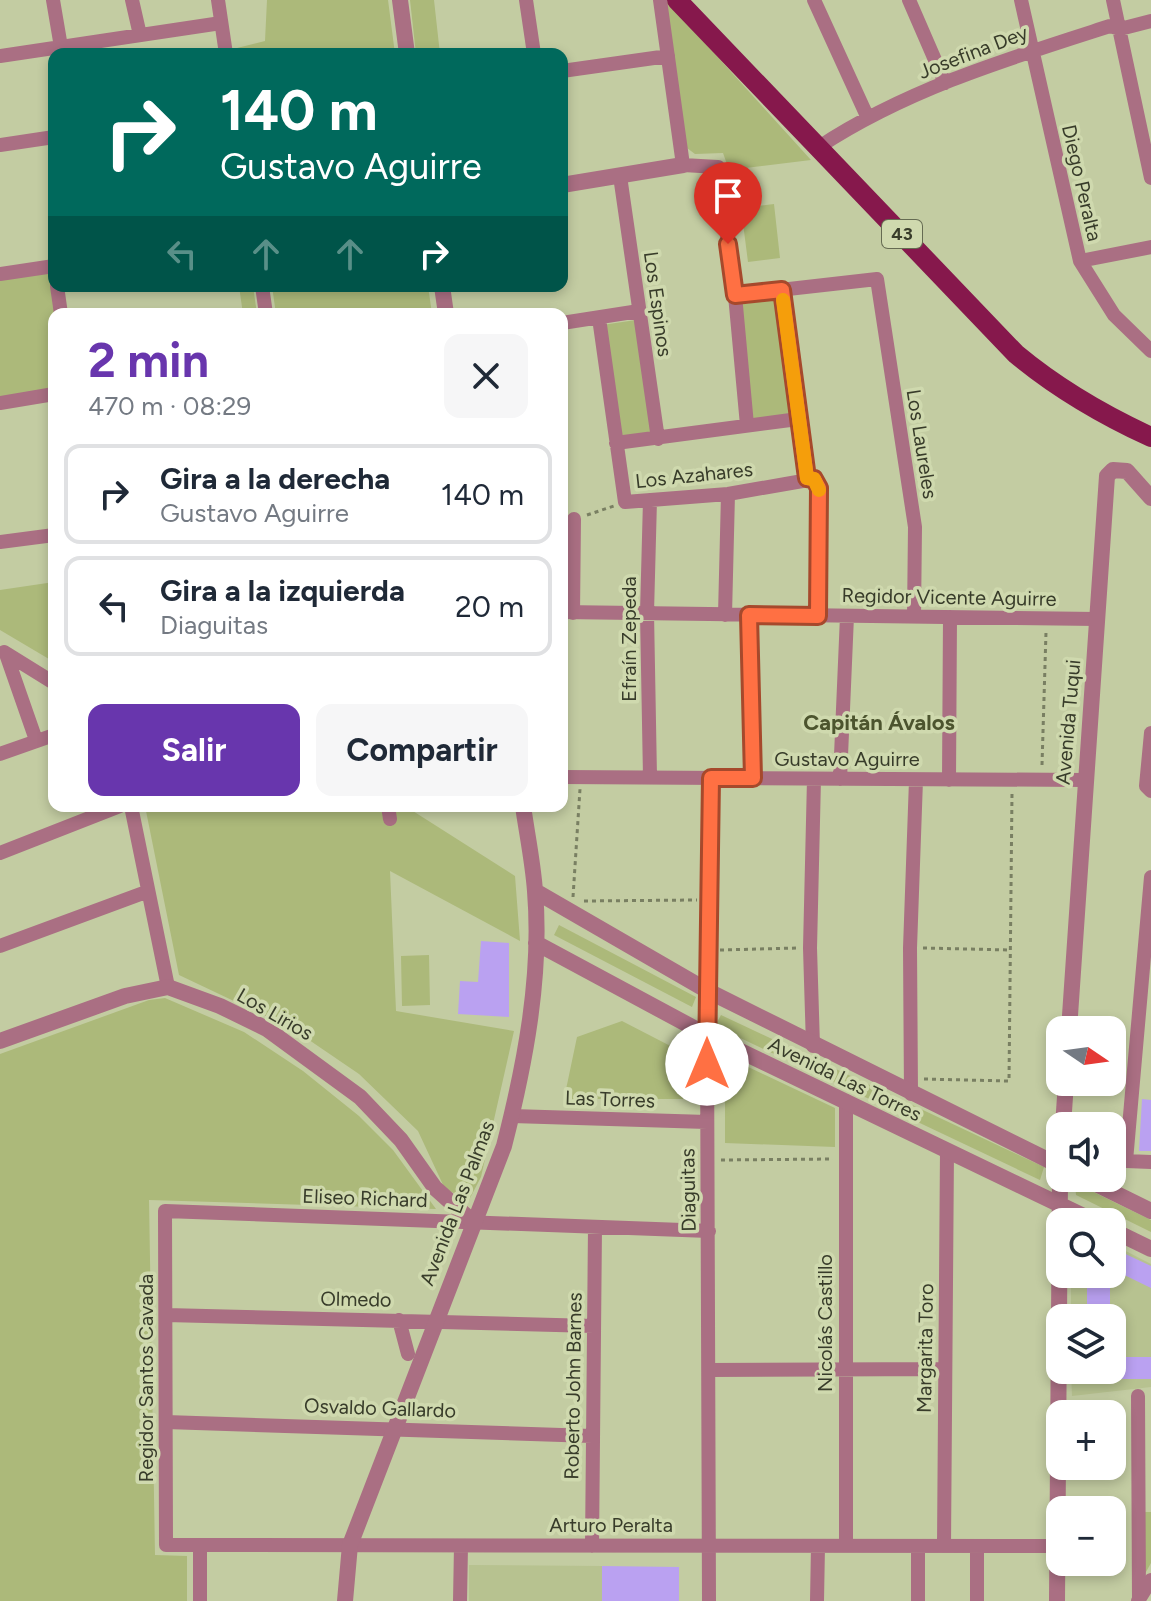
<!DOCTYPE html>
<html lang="es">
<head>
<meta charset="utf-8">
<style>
  body { margin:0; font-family:Figtree,sans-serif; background:#f6f6f7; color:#1f2937; height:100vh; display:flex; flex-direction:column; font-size:30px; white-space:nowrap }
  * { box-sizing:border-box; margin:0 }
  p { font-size:26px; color:#747a83 }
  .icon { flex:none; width:44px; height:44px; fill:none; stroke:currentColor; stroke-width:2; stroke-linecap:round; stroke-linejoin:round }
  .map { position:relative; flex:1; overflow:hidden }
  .panel { position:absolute; left:48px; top:308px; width:520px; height:504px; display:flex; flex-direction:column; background:#fff; border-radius:16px; box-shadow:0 4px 12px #0003 }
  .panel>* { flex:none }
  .guide { position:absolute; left:48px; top:48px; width:520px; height:244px; border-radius:16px; box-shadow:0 4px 12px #0003; background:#00695c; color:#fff; overflow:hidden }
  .needle { width:52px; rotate:103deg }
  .fabs { position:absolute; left:1046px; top:1016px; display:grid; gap:16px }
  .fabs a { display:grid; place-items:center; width:80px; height:80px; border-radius:16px; background:#fff; box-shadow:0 4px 12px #0003; font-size:40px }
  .pin { position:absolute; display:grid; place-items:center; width:68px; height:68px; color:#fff; margin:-82px -34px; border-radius:50% 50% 50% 0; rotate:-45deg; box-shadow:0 0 8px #0007 }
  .pin .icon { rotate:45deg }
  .me { position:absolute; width:88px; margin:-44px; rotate:0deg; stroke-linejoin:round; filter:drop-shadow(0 0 6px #0008) }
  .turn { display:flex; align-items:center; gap:28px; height:168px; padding:0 40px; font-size:36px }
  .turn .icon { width:104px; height:104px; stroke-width:2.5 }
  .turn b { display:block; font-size:56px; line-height:68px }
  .lanes { display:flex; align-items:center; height:76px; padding:0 40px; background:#0003; justify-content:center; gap:40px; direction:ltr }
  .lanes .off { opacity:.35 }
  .round { display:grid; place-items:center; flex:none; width:84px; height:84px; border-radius:16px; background:#f6f6f7 }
  .overview { display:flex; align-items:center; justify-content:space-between; height:136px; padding:0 40px }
  h1 { font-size:48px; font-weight:700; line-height:60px; color:#6836ad }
  .cta { display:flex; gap:16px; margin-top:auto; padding:16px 40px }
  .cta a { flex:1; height:92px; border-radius:16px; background:#6836ad; color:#fff; font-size:32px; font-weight:700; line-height:92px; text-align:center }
  .cta a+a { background:#f6f6f7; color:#1f2937 }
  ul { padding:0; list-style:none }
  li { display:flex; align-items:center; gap:24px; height:100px; margin:0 16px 12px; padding:0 24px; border:4px solid #e0e1e3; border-radius:16px }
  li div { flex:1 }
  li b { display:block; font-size:30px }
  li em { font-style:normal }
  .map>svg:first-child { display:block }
  .built { fill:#b7c290 }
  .green { fill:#acb97a }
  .building { fill:#baa1f1 }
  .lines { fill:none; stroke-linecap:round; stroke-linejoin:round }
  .path { stroke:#797f62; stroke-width:3; stroke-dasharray:4 4; stroke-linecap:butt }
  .minor { stroke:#aa6f83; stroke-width:14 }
  .tertiary { stroke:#aa6f83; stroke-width:16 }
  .primary { stroke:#86184c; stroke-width:20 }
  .route-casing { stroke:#a6492c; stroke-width:20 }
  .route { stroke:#ff7043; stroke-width:14 }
  .slow { stroke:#f59e0b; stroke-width:14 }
  .labels { text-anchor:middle; stroke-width:7; stroke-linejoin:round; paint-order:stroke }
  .shield { fill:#cfd9ae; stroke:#656b52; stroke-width:2 }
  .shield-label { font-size:18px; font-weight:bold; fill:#383c2a }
  .street-label { font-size:20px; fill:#383c2a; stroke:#cfd9ae }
  .neighbourhood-label { font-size:22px; font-weight:bold; fill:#4c542e; stroke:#cfd9ae }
</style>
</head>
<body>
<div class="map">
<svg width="1151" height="1601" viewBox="0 0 1151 1601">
  <rect width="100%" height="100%" fill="#c3cca2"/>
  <path class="built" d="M 1112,1244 L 1151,1264 L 1151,1387 L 1072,1396 L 1071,1370 L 1112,1370 L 1112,1318 L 1071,1318 L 1071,1274 L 1112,1274 Z
    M 469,1565 L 602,1566 L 602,1601 L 469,1601 Z"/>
  <path class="green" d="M 267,0 L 388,0 L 395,54 L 237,54 L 237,48 L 265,41 Z
    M 410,0 L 434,0 L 440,54 L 416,54 Z
    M 666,0 L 811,160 L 729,170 L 723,153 L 695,154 L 687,148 Z
    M 774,204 L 780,258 L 748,262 L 741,208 Z
    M 50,269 L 57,314 L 54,314 L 54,391 L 0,400 L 0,276 Z
    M 239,286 L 253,286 L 257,314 L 243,314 Z
    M 272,286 L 428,286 L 432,314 L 276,314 Z
    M 778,299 L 791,417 L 751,422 L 738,305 Z
    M 636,320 L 654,434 L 619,438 L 602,325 Z
    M 54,582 L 54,662 L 0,630 L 0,590 Z
    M 145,806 L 405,806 L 515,876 L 520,941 L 390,871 L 396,1011 L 514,1031 L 481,1177 L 469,1200 L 445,1189 L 418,1131 L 359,1074 L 293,1029 L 179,975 Z
    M 559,925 L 696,997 L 692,1007 L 554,935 Z
    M 429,955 L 430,1005 L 402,1006 L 401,956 Z
    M 165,998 L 244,1032 L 303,1071 L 359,1116 L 393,1150 L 436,1209 L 149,1200 L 155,1555 L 187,1556 L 187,1601 L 0,1601 L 0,1054 L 149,1000 Z
    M 721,1015 L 1044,1167 L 1040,1180 L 715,1026 Z
    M 622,1021 L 684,1053 L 683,1099 L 564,1099 L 577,1037 Z
    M 725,1056 L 835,1108 L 835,1147 L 725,1143 Z
    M 1075,1183 L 1151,1220 L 1151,1232 L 1076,1195 Z
    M 1144,1512 L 1151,1512 L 1151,1563 L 1142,1579 Z"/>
  <path class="building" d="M 481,941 L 509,943 L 509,1017 L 458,1014 L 460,981 L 478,982 Z
    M 1142,1099 L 1151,1100 L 1151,1151 L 1139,1151 Z
    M 1117,1250 L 1151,1266 L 1151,1288 L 1112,1269 Z
    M 1087,1274 L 1110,1274 L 1110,1318 L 1087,1318 Z
    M 1112,1357 L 1151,1357 L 1151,1379 L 1112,1379 Z
    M 602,1566 L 679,1567 L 679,1601 L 602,1601 Z"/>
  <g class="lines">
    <path class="path" d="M 587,515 L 614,506
      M 1042,765 L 1046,632
      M 573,897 L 580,789
      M 584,901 L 697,900
      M 923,948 L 1011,950
      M 720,950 L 797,948
      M 924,1079 L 1009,1081 L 1012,793
      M 721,1160 L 833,1159"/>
    <path class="minor" d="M 53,0 L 61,47
      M 132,0 L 140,35
      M 218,0 L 226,54
      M 526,0 L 534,54
      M 660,0 L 683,165 L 718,167 L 735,295 L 747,425
      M 814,0 L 867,116
      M 909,0 L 945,83
      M 1021,0 L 1080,261 L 1114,315 L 1151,351
      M 1113,0 L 1151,178
      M 0,56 L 221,23
      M 562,71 L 668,56
      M 0,145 L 54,137
      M 819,147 C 907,89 1010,58 1110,26 L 1120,29 L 1151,21
      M 620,176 L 658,439
      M 1080,261 L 1151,247
      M 0,274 L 54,266
      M 57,286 L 61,314
      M 262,286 L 266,314
      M 782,290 L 807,478
      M 735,295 L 877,279 L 915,527 L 914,617
      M 599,318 L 625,502 L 728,494 L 814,479 L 819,488 L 818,616
      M 562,323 L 639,311
      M 0,403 L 54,394
      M 616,443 L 798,419
      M 650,500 L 647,613 L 650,777
      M 0,542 L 54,535
      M 562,612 L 1097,619
      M 573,613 L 574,519
      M 725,615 L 728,494
      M 749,615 L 753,778
      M 4,652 L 54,683
      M 6,654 L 36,740
      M 1151,733 L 1146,786 L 1151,791
      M 0,754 L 54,735
      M 562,777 L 1083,780
      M 840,779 L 847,616
      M 949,780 L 950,617
      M 131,806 L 168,987
      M 388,806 L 390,819
      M 0,853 L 120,806
      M 1151,877 L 1126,1161 L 1151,1162
      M 0,946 L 146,892
      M 813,1046 L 810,948 L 814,779
      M 911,1094 L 910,948 L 916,780
      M 846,1101 L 846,1546
      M 512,1116 L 707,1122
      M 709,1231 L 165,1211 L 166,1545 L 1057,1546
      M 166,1315 L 594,1326
      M 399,1320 L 408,1354
      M 709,1370 L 945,1369
      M 1138,1396 L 1139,1601
      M 166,1422 L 592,1436
      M 200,1545 L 200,1601
      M 592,1546 L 595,1227
      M 944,1546 L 947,1150
      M 977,1546 L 977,1601
      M 460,1601 L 461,1546
      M 709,1601 L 707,1035 L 711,778
      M 817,1601 L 818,1546
      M 918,1601 L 918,1546
      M 1138,1601 L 1151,1580"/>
    <path class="tertiary" d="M 400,0 L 407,54
      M 562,185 L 683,165
      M 442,286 L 446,314
      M 535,891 L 708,991 L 1060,1166
      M 536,943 L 707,1035 L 1096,1222
      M 1069,1030 L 1107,476 L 1113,470 L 1127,471 L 1151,498
      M 0,1041 L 125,996 L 168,987 L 220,1006 L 267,1029 L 360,1097 L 401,1140 L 435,1188 L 473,1222
      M 1063,1126 L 1066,1082
      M 1084,1178 L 1151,1211
      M 1112,1230 L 1151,1249
      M 345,1601 L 350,1545 L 504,1146 C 525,1064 542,976 535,891 C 533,863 527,834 523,806
      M 1057,1601 L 1060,1178"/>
    <path class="primary" d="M 677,0 L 1016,354 C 1058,389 1101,414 1151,437"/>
  </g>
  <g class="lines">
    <g class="route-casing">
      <path id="route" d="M 707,1064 L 711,778 L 753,778 L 749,615 L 818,616 L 819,488 L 814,479 L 807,478 L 782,290 L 735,295 L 728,244"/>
    </g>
    <use href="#route" class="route"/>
    <path class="slow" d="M 783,300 L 807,478 L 814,479 L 819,490"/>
  </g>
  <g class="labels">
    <rect class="shield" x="882" y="220" width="40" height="28" rx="6"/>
    <g class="shield-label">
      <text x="902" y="240">43</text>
    </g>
    <g class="street-label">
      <text transform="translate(973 52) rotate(-21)" y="7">Josefina Dey</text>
      <text transform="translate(1082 183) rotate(77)" y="7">Diego Peralta</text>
      <text transform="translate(658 304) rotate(82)" y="7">Los Espinos</text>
      <text transform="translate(922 444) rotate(81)" y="7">Los Laureles</text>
      <text transform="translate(694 475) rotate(-6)" y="7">Los Azahares</text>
      <text transform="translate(949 597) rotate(1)" y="7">Regidor Vicente Aguirre</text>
      <text transform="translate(629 639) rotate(-90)" y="7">Efraín Zepeda</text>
      <text transform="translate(1068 722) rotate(-85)" y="7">Avenida Tuqui</text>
      <text x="847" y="766">Gustavo Aguirre</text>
      <text transform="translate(275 1014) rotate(30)" y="7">Los Lirios</text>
      <text transform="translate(845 1079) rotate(26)" y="7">Avenida Las Torres</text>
      <text transform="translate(610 1099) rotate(2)" y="7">Las Torres</text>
      <text transform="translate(688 1190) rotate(-91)" y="7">Diaguitas</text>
      <text transform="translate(365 1198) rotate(2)" y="7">Eliseo Richard</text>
      <text transform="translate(457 1203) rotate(-69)" y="7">Avenida Las Palmas</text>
      <text transform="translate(356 1299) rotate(1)" y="7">Olmedo</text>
      <text transform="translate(825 1323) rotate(-90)" y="7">Nicolás Castillo</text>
      <text transform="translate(925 1348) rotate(-89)" y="7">Margarita Toro</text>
      <text transform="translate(146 1378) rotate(-90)" y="7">Regidor Santos Cavada</text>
      <text transform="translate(573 1386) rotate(-89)" y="7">Roberto John Barnes</text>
      <text transform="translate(380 1408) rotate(2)" y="7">Osvaldo Gallardo</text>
      <text x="611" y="1532">Arturo Peralta</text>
    </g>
    <g class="neighbourhood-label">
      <text x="879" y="730">Capitán Ávalos</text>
    </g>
  </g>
</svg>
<div class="fabs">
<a><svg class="needle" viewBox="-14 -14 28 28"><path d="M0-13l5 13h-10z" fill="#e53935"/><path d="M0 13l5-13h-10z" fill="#747a83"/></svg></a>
<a><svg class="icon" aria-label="sound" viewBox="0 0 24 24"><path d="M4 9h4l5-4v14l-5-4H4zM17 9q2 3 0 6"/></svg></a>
<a><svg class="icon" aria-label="search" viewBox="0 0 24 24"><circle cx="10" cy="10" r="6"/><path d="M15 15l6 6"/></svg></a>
<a><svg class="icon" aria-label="layers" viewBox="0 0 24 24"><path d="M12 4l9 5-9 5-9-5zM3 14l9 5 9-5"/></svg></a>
<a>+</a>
<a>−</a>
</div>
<div class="pin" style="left:728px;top:244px;background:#d93025"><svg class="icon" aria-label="arrive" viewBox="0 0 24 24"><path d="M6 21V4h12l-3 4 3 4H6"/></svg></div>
<svg class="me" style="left:707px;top:1064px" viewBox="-20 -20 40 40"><circle r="19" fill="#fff"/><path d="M0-13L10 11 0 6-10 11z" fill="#ff7043"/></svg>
<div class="guide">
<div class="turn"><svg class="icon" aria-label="right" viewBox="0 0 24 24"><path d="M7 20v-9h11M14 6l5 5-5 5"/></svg><div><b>140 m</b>Gustavo Aguirre</div></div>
<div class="lanes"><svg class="icon off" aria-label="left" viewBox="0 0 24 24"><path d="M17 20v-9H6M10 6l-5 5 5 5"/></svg><svg class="icon off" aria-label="ahead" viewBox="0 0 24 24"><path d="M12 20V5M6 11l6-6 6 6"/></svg><svg class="icon off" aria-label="ahead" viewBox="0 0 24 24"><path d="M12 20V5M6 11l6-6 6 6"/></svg><svg class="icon" aria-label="right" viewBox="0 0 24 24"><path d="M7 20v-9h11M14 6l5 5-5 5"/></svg></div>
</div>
<section class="panel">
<div class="overview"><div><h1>2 min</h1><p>470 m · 08:29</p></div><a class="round"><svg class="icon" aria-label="close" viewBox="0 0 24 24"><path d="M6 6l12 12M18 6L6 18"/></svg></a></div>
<ul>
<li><svg class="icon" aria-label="right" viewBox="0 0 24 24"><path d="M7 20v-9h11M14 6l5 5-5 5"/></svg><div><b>Gira a la derecha</b><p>Gustavo Aguirre</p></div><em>140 m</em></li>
<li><svg class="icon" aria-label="left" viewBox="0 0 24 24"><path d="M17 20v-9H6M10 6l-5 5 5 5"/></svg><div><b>Gira a la izquierda</b><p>Diaguitas</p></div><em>20 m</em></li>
</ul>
<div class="cta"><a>Salir</a><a>Compartir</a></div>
</section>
</div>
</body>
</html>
